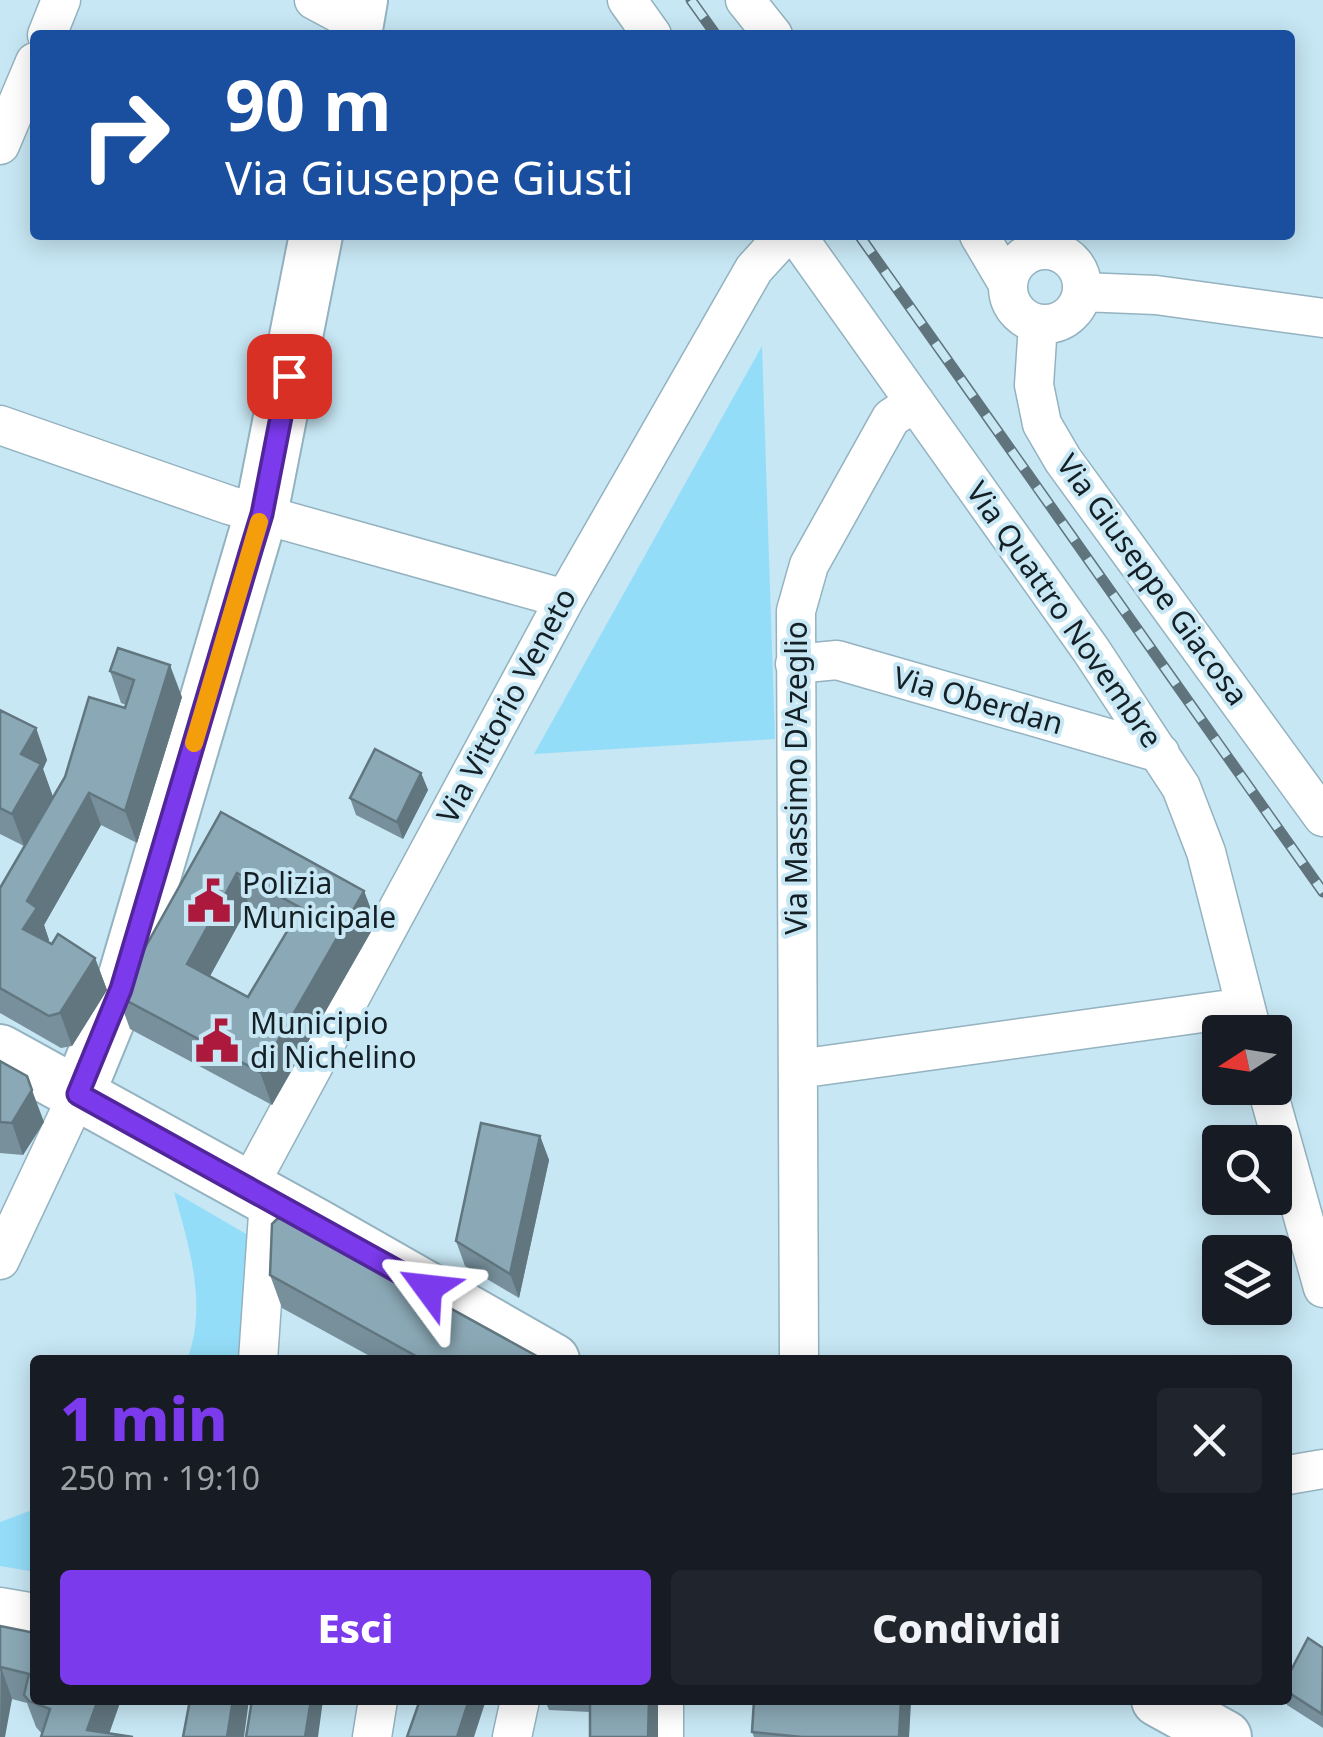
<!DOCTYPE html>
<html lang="it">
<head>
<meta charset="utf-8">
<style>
  body { margin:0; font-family:"Noto Sans",sans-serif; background:#20242c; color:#f1f3f6; height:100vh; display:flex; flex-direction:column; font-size:38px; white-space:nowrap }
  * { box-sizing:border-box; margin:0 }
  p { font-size:32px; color:#9ea1a6 }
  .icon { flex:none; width:55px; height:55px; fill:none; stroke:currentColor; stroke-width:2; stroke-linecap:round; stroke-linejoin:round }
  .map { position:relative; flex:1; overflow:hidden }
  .side { position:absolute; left:30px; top:1355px; width:1262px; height:350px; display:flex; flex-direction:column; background:#171b24; border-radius:10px; box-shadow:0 5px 25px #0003 }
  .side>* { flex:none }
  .banner { position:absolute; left:30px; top:30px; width:1265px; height:210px; border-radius:10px; box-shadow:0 5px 25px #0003; background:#1a4fa0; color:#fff; overflow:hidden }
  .needle { width:65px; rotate:258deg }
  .fabs { position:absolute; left:1202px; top:1015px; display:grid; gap:20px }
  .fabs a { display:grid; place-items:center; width:90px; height:90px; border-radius:10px; background:#171b24; box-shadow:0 5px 25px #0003; font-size:50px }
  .pin { position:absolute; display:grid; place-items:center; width:85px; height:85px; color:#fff; margin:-42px; border-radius:20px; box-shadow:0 5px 15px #0006 }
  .me { position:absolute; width:110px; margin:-55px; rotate:300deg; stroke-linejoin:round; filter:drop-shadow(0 0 8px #0008) }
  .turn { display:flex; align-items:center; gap:35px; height:210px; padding:0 30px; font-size:45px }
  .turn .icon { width:130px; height:130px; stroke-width:2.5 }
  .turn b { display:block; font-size:70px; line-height:85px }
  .round { display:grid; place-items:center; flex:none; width:105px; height:105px; border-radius:10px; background:#20242c }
  .summary { display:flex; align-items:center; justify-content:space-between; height:170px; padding:0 30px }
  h1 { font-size:60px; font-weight:800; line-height:75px; color:#7c3aed }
  .primary-button { display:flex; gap:20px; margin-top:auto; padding:20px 30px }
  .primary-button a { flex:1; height:115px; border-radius:10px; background:#7c3aed; color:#fff; font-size:40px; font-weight:800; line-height:115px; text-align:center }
  .primary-button a+a { background:#20242c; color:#f1f3f6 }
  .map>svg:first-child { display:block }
  .green { fill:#94ddf9 }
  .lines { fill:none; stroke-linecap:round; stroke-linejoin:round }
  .street-casing { stroke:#94b2bf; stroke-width:41 }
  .secondary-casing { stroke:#94b2bf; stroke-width:56 }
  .street { stroke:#fff; stroke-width:38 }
  .secondary { stroke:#fff; stroke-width:52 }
  .rail-casing { stroke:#60747d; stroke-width:11 }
  .rail { stroke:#c7e7f4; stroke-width:8; stroke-dasharray:22; stroke-linecap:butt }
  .wall { fill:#77909c; fill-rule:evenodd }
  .shaded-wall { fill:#61767f }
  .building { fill:#8aa8b5; stroke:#61767f; stroke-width:2.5; fill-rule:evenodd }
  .route-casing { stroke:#51269a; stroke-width:25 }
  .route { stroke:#7c3aed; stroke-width:18 }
  .slow { stroke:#f59e0b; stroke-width:18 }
  .labels { text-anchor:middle; stroke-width:8; stroke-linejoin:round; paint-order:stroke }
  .street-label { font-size:30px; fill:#142025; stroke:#c7e7f4 }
  .poi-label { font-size:30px; fill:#142025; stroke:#c7e7f4; text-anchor:start }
</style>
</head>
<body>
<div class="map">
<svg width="1323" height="1737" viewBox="0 0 1323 1737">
  <rect width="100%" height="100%" fill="#c7e7f4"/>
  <path class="green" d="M 762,346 L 775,739 L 534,754 Z
    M 174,1192 L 248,1235 L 245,1360 L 187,1360 C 208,1305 189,1246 174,1192 Z
    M 35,1509 L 35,1572 L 0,1566 L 0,1522 Z"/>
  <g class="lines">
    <g class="street-casing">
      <path id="street" d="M 314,0 L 357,23
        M 627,0 L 652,35
        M 745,0 L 773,35
        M 47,35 L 61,0
        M 0,145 L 35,62
        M 796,235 L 1091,650 L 1181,787 L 1206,852 L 1252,1032
        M 979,235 L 1008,284
        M1008 287a37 37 0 1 1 74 0a37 37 0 1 1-74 0Z
        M 1082,292 L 1156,295 L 1323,318
        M 1038,324 L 1034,385 L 1042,424 L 1063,460 L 1323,817
        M 0,425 L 229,505 L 565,599
        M 795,664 L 837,660 L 1160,753
        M 798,1069 L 1245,1007
        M 1267,1088 L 1323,1288
        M 247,1189 L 565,599 L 754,269 L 785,235
        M 0,1260 L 78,1094
        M 258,1360 L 269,1200
        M 799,1360 L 796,611 L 809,565 L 891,418 L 915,402
        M 1288,1475 L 1323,1469
        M 0,1607 L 35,1613
        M 372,1737 L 378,1700
        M 512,1737 L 520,1700
        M 664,1737 L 664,1700"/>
    </g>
    <g class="secondary-casing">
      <path id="secondary" d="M 355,35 L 361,0
        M 0,1051 L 316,1225 L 553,1360
        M 78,1094 L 121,989 L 261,514 L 316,235
        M 1158,1700 L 1225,1737"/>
    </g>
    <use href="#street" class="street"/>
    <use href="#secondary" class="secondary"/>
    <g class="rail-casing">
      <path id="rail" d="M 691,0 L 716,35
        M 859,235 L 1323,892"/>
    </g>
    <use href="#rail" class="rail"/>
  </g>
  <path class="wall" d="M 110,671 L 182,697 L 137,843 L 101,825 L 44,925 L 49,940 L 48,942 L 95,958 L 107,990 L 72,1046 L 61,1048 L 0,1013 L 0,888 L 24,846 L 0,834 L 0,710 L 36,728 L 47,760 L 43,769 L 53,797 L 125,708 L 126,705 L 121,703 Z
    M 421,773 L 428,790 L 403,839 L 356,815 L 350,798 Z
    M 221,812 L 364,891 L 376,923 L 272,1105 L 130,1029 L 118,996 ZM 249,905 L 290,927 L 248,997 L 210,976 Z
    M 0,1061 L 44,1122 L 23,1155 L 0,1153 Z
    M 540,1136 L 549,1160 L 519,1298 L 465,1266 L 456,1241 Z
    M 270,1275 L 544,1360 L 377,1360 L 282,1308 Z
    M 0,1626 L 121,1700 L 42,1734 L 36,1727 L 27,1703 L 12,1699 L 0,1737 Z
    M 1323,1648 L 1323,1728 L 1287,1705 L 1285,1700 L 1288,1700 L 1288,1676 Z
    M 545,1700 L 658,1700 L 658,1737 L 590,1737 L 590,1712 L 549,1710 Z
    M 754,1700 L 910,1700 L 909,1737 L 754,1737 L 752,1732 Z"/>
  <path class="shaded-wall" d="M 170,665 L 182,697 L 137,843 L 125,811 Z
    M 36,728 L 47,760 L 43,769 L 53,797 L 24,846 L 12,814 L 21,754 Z
    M 421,773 L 428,790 L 403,839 L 397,822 Z
    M 89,793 L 101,825 L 44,925 L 49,940 L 35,961 L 23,929 L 27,901 Z
    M 237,873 L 249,905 L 199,996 L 187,964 Z
    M 364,891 L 376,923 L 272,1105 L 260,1072 Z
    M 95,958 L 107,990 L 72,1046 L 60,1013 Z
    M 32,1090 L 44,1122 L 23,1155 L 12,1123 Z
    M 540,1136 L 549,1160 L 519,1298 L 510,1274 Z
    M 1,1667 L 12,1699 L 5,1737 L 0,1737 Z
    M 98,1700 L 121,1700 L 108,1737 L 87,1730 Z
    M 233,1700 L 249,1700 L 244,1737 L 227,1737 Z
    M 311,1700 L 323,1700 L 318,1737 L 305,1737 Z
    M 469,1700 L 486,1700 L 474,1737 L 457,1737 Z
    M 649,1700 L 658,1700 L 658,1737 L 648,1737 Z
    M 901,1700 L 910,1700 L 911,1703 L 909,1737 L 899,1737 Z"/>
  <path class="building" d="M 118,648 L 170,665 L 125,811 L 89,793 L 27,901 L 37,908 L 23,929 L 52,944 L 58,934 L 95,958 L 60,1013 L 49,1016 L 0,988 L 0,888 L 65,777 L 89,697 L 125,708 L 134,680 L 110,671 Z
    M 0,710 L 36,728 L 21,754 L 41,764 L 12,814 L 0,808 Z
    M 375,749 L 421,773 L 397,822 L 350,798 Z
    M 221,812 L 364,891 L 260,1072 L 118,996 ZM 237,873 L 301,908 L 248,997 L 187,964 Z
    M 0,1061 L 27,1076 L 32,1090 L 12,1123 L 0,1122 Z
    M 481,1123 L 540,1136 L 510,1274 L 456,1241 Z
    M 287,1218 L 544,1360 L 423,1360 L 270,1275 L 272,1224 L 277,1219 Z
    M 266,1357 L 331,1358 L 331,1360 L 266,1360 Z
    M 0,1626 L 35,1633 L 35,1700 L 98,1700 L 87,1730 L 133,1737 L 41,1737 L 50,1709 L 29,1701 L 24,1695 L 29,1674 L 1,1667 L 0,1671 Z
    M 1308,1638 L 1323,1648 L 1322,1714 L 1288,1692 L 1288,1676 Z
    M 190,1700 L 233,1700 L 227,1737 L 183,1737 Z
    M 252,1700 L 311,1700 L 305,1737 L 246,1737 Z
    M 420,1700 L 469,1700 L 457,1737 L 407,1737 Z
    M 590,1700 L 649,1700 L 648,1737 L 590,1737 Z
    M 754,1700 L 901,1700 L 899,1737 L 802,1737 L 752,1732 Z"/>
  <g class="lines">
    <g class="route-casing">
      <path id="route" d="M 289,376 L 262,514 L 251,550 L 121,989 L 78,1094 L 428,1288"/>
    </g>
    <use href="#route" class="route"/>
    <path class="slow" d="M 194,743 L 259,522"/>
  </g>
  <defs>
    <g id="civic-bare" transform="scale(3.45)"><path d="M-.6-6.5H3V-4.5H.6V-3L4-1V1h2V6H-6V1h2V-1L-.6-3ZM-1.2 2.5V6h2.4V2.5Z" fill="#ad183d" stroke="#c7e7f4" stroke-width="2.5" paint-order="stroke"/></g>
  </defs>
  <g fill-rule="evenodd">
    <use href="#civic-bare" x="209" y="901"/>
    <use href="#civic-bare" x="217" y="1041"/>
  </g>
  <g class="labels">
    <g class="street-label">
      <text transform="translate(1152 580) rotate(54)" y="10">Via Giuseppe Giacosa</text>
      <text transform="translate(1064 615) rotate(55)" y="10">Via Quattro Novembre</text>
      <text transform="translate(978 701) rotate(16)" y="10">Via Oberdan</text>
      <text transform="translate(507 706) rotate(-62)" y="10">Via Vittorio Veneto</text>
      <text transform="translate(797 778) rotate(-90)" y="10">Via Massimo D'Azeglio</text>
    </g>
    <g class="poi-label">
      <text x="242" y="894">Polizia<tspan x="242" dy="34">Municipale</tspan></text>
      <text x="250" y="1034">Municipio<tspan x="250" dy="34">di Nichelino</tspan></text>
    </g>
  </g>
</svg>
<div class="fabs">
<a><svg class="needle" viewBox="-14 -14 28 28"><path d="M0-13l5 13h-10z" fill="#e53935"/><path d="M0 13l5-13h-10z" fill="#9ea1a6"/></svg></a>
<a><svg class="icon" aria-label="search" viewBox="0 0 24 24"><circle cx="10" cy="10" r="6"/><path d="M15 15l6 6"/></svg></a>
<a><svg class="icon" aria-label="layers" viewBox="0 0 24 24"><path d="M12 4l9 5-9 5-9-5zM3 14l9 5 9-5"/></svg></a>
</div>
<div class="pin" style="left:289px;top:376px;background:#d93025"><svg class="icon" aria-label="arrive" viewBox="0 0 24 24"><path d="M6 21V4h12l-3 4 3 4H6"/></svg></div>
<svg class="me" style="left:428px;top:1288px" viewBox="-20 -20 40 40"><path d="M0-17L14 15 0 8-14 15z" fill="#7c3aed" stroke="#fff" stroke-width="4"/></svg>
<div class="banner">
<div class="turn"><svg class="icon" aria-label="right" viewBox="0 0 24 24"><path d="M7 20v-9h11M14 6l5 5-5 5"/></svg><div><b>90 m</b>Via Giuseppe Giusti</div></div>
</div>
<section class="side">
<div class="summary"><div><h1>1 min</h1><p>250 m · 19:10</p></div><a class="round"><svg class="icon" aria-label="close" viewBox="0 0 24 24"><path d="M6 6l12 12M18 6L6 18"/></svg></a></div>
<div class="primary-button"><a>Esci</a><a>Condividi</a></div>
</section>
</div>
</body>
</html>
